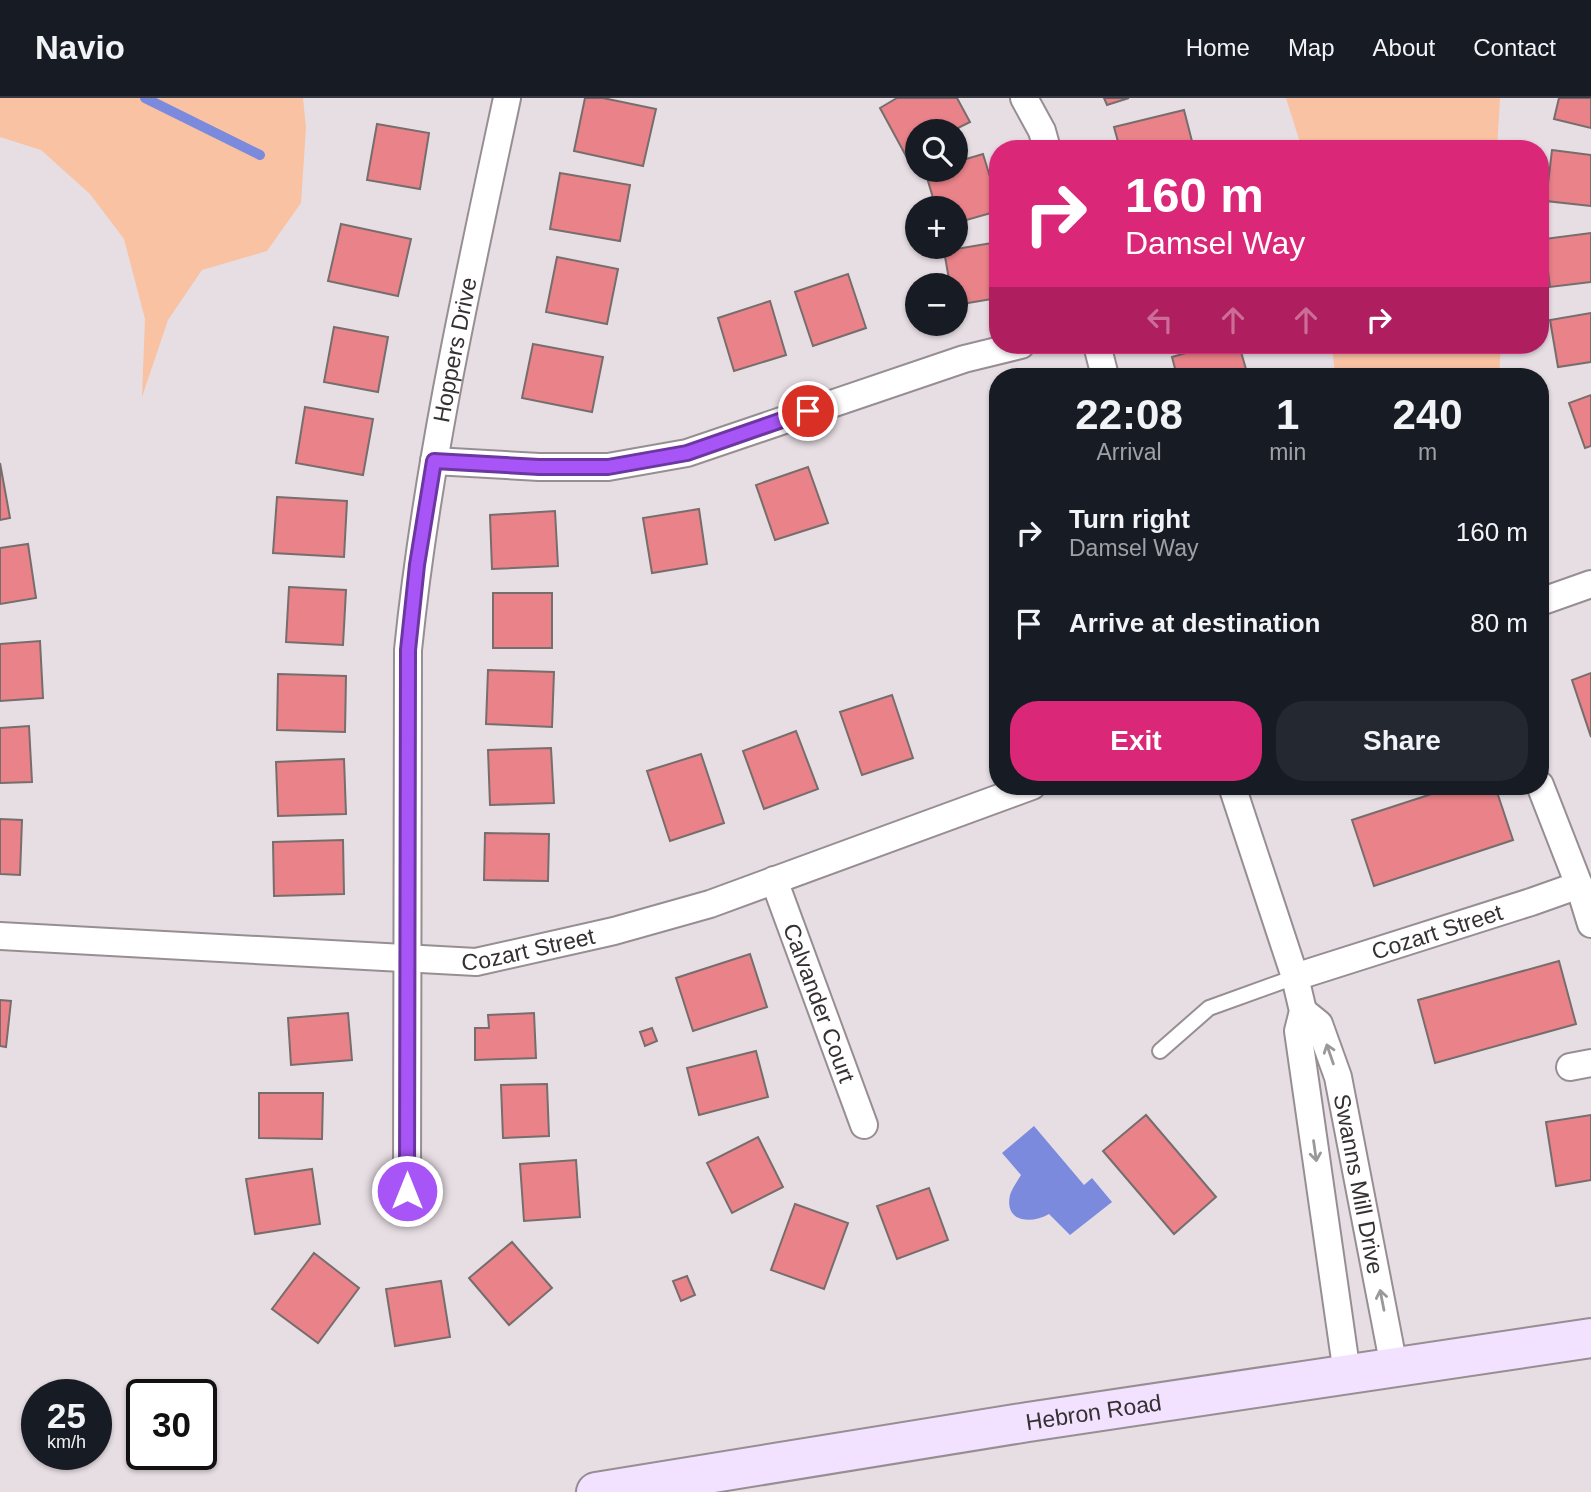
<!DOCTYPE html>
<html lang="en">
<head>
<meta charset="utf-8">
<style>
  body { margin:0; font-family:Helvetica,sans-serif; background:#242831; color:#f1f3f6; height:100vh; display:flex; flex-direction:column; font-size:26px; white-space:nowrap }
  * { box-sizing:border-box; margin:0 }
  p { font-size:23px; color:#9ea1a6 }
  .icon { flex:none; width:38px; height:38px; fill:none; stroke:currentColor; stroke-width:2; stroke-linecap:round; stroke-linejoin:round }
  .map { position:relative; flex:1; overflow:hidden }
  .panel { position:absolute; left:989px; top:270px; width:560px; height:427px; display:flex; flex-direction:column; background:#171b24; border-radius:28px; box-shadow:0 2px 5px #0004 }
  .panel>* { flex:none }
  .banner { position:absolute; left:989px; top:42px; width:560px; height:214px; border-radius:28px; box-shadow:0 2px 5px #0004; background:#db2777; color:#fff; overflow:hidden }
  .fabs { position:absolute; left:905px; top:21px; display:grid; gap:14px }
  .fabs a { display:grid; place-items:center; width:63px; height:63px; border-radius:50%; background:#171b24; box-shadow:0 2px 5px #0004; font-size:35px }
  .speed { position:absolute; left:21px; top:1281px; display:flex; gap:14px; font-size:35px; font-weight:700; text-align:center }
  .speed>* { display:grid; place-content:center; width:91px; height:91px; border-radius:50%; background:#171b24; box-shadow:0 2px 5px #0004; line-height:1 }
  .speed small { font-size:18px; font-weight:400 }
  .speed .limit { border:4px solid #111; border-radius:10px; background:#fff; color:#111 }
  .pin { position:absolute; display:grid; place-items:center; width:60px; height:60px; color:#fff; margin:-30px; border:4px solid #fff; border-radius:50%; box-shadow:0 2px 7px #0007 }
  .me { position:absolute; width:77px; margin:-38px; rotate:0deg; stroke-linejoin:round; filter:drop-shadow(0 0 5px #0008) }
  .turn { display:flex; align-items:center; gap:24px; height:147px; padding:0 21px; font-size:32px }
  .turn .icon { width:91px; height:91px; stroke-width:2.5 }
  .turn b { display:block; font-size:49px; line-height:60px }
  .lanes { display:flex; align-items:center; height:66px; padding:0 21px; background:#0003; justify-content:center; gap:35px; direction:ltr }
  .lanes .off { opacity:.35 }
  .eta { display:flex; justify-content:space-evenly; align-items:center; height:119px; text-align:center }
  .eta b { font-size:42px; font-weight:600; line-height:49px }
  .primary-button { display:flex; gap:14px; margin-top:auto; padding:14px 21px }
  .primary-button a { flex:1; height:80px; border-radius:28px; background:#db2777; color:#fff; font-size:28px; font-weight:600; line-height:80px; text-align:center }
  .primary-button a+a { background:#242831; color:#f1f3f6 }
  ul { padding:0; list-style:none }
  li { display:flex; align-items:center; gap:21px; height:91px; padding:0 21px }
  li div { flex:1 }
  li b { display:block; font-size:26px }
  li em { font-style:normal }
  header { display:flex; align-items:center; gap:42px; box-sizing:border-box; height:98px; padding:0 35px; background:#171b24; border-bottom:2px solid #363941 }
  header strong { font-size:33px }
  nav { display:flex; gap:38px; margin-inline-start:auto; font-size:24px }
  .map>svg:first-child { display:block }
  .green { fill:#f8c2a3 }
  .water { fill:#7b8add }
  .lines { fill:none; stroke-linecap:round; stroke-linejoin:round }
  .stream { stroke:#7b8add; stroke-width:10 }
  .building { fill:#e98389; stroke:#776d6d; stroke-width:2 }
  .lane-casing { stroke:#978e93; stroke-width:18 }
  .street-casing { stroke:#978e93; stroke-width:30 }
  .secondary-casing { stroke:#978e93; stroke-width:42 }
  .lane { stroke:#fff; stroke-width:14 }
  .street { stroke:#fff; stroke-width:26 }
  .secondary { stroke:#f2e1ff; stroke-width:38 }
  .oneway { stroke:#9a9899 }
  .route-casing { stroke:#6d37a1; stroke-width:18 }
  .route { stroke:#a855f7; stroke-width:12 }
  .labels { text-anchor:middle; stroke-width:7; stroke-linejoin:round; paint-order:stroke }
  .street-label { font-size:23px; fill:#353133; stroke:#fff }
</style>
</head>
<body>
<header>
<strong>Navio</strong>
<nav><a>Home</a><a>Map</a><a>About</a><a>Contact</a></nav>
</header>
<div class="map">
<svg width="1591" height="1394" viewBox="0 0 1591 1394">
  <rect width="100%" height="100%" fill="#e7dee3"/>
  <path class="green" d="M 0,0 L 303,0 L 306,30 L 301,105 L 267,153 L 202,172 L 168,222 L 142,299 L 145,221 L 124,141 L 90,96 L 41,52 L 0,39 Z
    M 1286,0 L 1500,0 L 1497,51 L 1302,51 Z
    M 1332,247 L 1501,247 L 1499,278 L 1335,278 Z"/>
  <path class="water" d="M 1034,1028 L 1084,1087 L 1092,1080 L 1112,1104 L 1070,1137 L 1049,1116 C 1032,1126 1004,1125 1010,1097 C 1012,1090 1017,1084 1021,1077 L 1002,1055 Z"/>
  <g class="lines">
    <path class="stream" d="M 145,0 L 260,57"/>
  </g>
  <path class="building" d="M 585,0 L 603,0 L 656,11 L 643,68 L 574,53 Z
    M 897,0 L 957,0 L 970,24 L 952,33 L 917,33 L 917,52 L 906,58 L 880,10 Z
    M 1104,0 L 1129,0 L 1107,7 Z
    M 1559,0 L 1591,0 L 1591,30 L 1554,21 Z
    M 1184,12 L 1194,51 L 1120,51 L 1114,29 Z
    M 377,26 L 429,35 L 420,91 L 367,82 Z
    M 1552,52 L 1591,57 L 1591,108 L 1546,103 Z
    M 983,56 L 998,105 L 998,113 L 956,125 L 956,110 L 936,110 L 925,73 L 956,72 L 956,64 Z
    M 560,75 L 630,87 L 620,143 L 550,131 Z
    M 341,126 L 411,141 L 398,198 L 328,183 Z
    M 1591,135 L 1591,184 L 1550,189 L 1544,141 Z
    M 998,144 L 998,200 L 956,207 L 956,187 L 950,187 L 944,153 Z
    M 557,159 L 618,171 L 607,226 L 546,214 Z
    M 848,176 L 866,230 L 813,248 L 795,194 Z
    M 770,203 L 786,257 L 734,273 L 718,220 Z
    M 1591,215 L 1591,264 L 1558,269 L 1550,222 Z
    M 334,229 L 388,239 L 378,294 L 324,284 Z
    M 533,246 L 603,259 L 592,314 L 522,300 Z
    M 1214,247 L 1239,247 L 1248,278 L 1177,278 L 1172,259 Z
    M 1591,297 L 1591,348 L 1585,350 L 1569,305 Z
    M 305,309 L 373,321 L 363,377 L 296,365 Z
    M 0,365 L 10,420 L 0,422 Z
    M 808,369 L 828,425 L 775,442 L 756,387 Z
    M 277,399 L 347,403 L 344,459 L 273,455 Z
    M 699,411 L 707,466 L 652,475 L 643,420 Z
    M 555,413 L 558,468 L 492,471 L 490,417 Z
    M 28,446 L 36,500 L 0,506 L 0,450 Z
    M 289,489 L 346,492 L 343,547 L 286,544 Z
    M 493,495 L 552,495 L 552,550 L 493,550 Z
    M 40,543 L 43,600 L 0,603 L 0,546 Z
    M 488,572 L 554,574 L 552,629 L 486,626 Z
    M 1591,575 L 1591,639 L 1572,582 Z
    M 278,576 L 346,578 L 345,634 L 277,632 Z
    M 892,597 L 913,660 L 862,677 L 840,614 Z
    M 29,628 L 32,684 L 0,685 L 0,630 Z
    M 796,633 L 818,691 L 764,711 L 743,653 Z
    M 551,650 L 554,705 L 490,707 L 488,652 Z
    M 701,656 L 724,725 L 670,743 L 647,673 Z
    M 344,661 L 346,716 L 278,718 L 276,664 Z
    M 1456,688 L 1495,688 L 1513,742 L 1374,788 L 1352,722 Z
    M 0,721 L 22,722 L 20,777 L 0,776 Z
    M 485,735 L 549,736 L 548,783 L 484,782 Z
    M 343,742 L 344,796 L 274,798 L 273,744 Z
    M 750,856 L 767,909 L 693,933 L 676,880 Z
    M 1559,863 L 1576,926 L 1435,965 L 1418,902 Z
    M 0,902 L 11,903 L 6,949 L 0,948 Z
    M 348,915 L 352,962 L 291,967 L 288,920 Z
    M 534,915 L 536,960 L 475,962 L 475,930 L 489,930 L 488,917 Z
    M 652,930 L 657,943 L 645,948 L 640,934 Z
    M 756,953 L 768,999 L 699,1017 L 687,970 Z
    M 547,986 L 549,1038 L 503,1040 L 501,987 Z
    M 259,995 L 323,995 L 322,1041 L 259,1040 Z
    M 1146,1017 L 1216,1099 L 1174,1136 L 1103,1053 Z
    M 1591,1017 L 1591,1082 L 1556,1088 L 1546,1024 Z
    M 758,1039 L 783,1089 L 732,1115 L 707,1065 Z
    M 576,1062 L 580,1119 L 524,1123 L 520,1066 Z
    M 312,1071 L 320,1126 L 255,1136 L 246,1081 Z
    M 929,1090 L 948,1142 L 897,1161 L 877,1108 Z
    M 795,1106 L 848,1125 L 824,1191 L 771,1172 Z
    M 512,1144 L 552,1190 L 509,1227 L 469,1180 Z
    M 314,1155 L 359,1190 L 318,1245 L 272,1211 Z
    M 687,1178 L 695,1197 L 681,1203 L 673,1183 Z
    M 441,1183 L 450,1239 L 395,1248 L 386,1191 Z"/>
  <g class="lines">
    <g class="lane-casing">
      <path id="lane" d="M 1160,953 L 1209,910 L 1295,879"/>
    </g>
    <g class="street-casing">
      <g id="street">
        <path d="M 1024,0 L 1042,33 L 1047,51"/>
        <path d="M 1097,247 L 1105,278"/>
        <path d="M 434,363 L 539,369 L 608,369 L 687,355 L 964,261 L 1021,247"/>
        <path d="M 1540,504 L 1591,486"/>
        <path d="M 1540,687 L 1579,787 L 1591,826"/>
        <path d="M 1232,688 L 1295,879 L 1303,913 L 1298,933 L 1347,1276"/>
        <path id="s1" d="M 774,782 L 864,1027"/>
        <path id="s2" d="M 0,838 L 476,864 L 614,833 L 710,806 L 1032,688"/>
        <path id="s3" d="M 1295,879 L 1531,804 L 1579,787"/>
        <path id="s4" d="M 1303,913 L 1319,926 L 1338,979 L 1394,1269"/>
        <path d="M 1570,969 L 1591,965"/>
        <path id="s5" d="M 407,1093 L 408,552 C 427,366 468,183 507,0"/>
      </g>
    </g>
    <g class="secondary-casing">
      <g id="secondary">
        <path id="s6" d="M 596,1394 L 1028,1324 L 1591,1240"/>
      </g>
    </g>
    <use href="#lane" class="lane"/>
    <use href="#street" class="street"/>
    <use href="#secondary" class="secondary"/>
  </g>
  <defs><path id="oneway-shaft" d="M-6 0H5M1.5-3L5.5 0L1.5 3" fill="none" stroke-width="1.6" stroke-linecap="round" stroke-linejoin="round" transform="scale(1.75)"/></defs>
  <g class="oneway">
    <use href="#oneway-shaft" transform="translate(1330 956) rotate(-109)"/>
    <use href="#oneway-shaft" transform="translate(1315 1053) rotate(82)"/>
    <use href="#oneway-shaft" transform="translate(1382 1202) rotate(-101)"/>
  </g>
  <g class="lines">
    <g class="route-casing">
      <path id="route" d="M 407,1093 L 408,552 L 417,467 L 434,363 L 539,369 L 608,369 L 687,355 L 808,313"/>
    </g>
    <use href="#route" class="route"/>
  </g>
  <g class="labels">
    <g class="street-label">
      <text dy="8" stroke="none"><textPath href="#s5" startOffset="845">Hoppers Drive</textPath></text>
      <text dy="8" stroke="none"><textPath href="#s3" startOffset="149">Cozart Street</textPath></text>
      <text dy="8" stroke="none"><textPath href="#s2" startOffset="530">Cozart Street</textPath></text>
      <text dy="8" stroke="none"><textPath href="#s1" startOffset="131">Calvander Court</textPath></text>
      <text dy="8" stroke="none"><textPath href="#s4" startOffset="186">Swanns Mill Drive</textPath></text>
      <text dy="8" stroke="none"><textPath href="#s6" startOffset="504">Hebron Road</textPath></text>
    </g>
  </g>
</svg>
<div class="fabs">
<a><svg class="icon" aria-label="search" viewBox="0 0 24 24"><circle cx="10" cy="10" r="6"/><path d="M15 15l6 6"/></svg></a>
<a>+</a>
<a>−</a>
</div>
<div class="speed"><div>25<small>km/h</small></div><div class="limit">30</div></div>
<div class="pin" style="left:808px;top:313px;background:#d93025"><svg class="icon" aria-label="arrive" viewBox="0 0 24 24"><path d="M6 21V4h12l-3 4 3 4H6"/></svg></div>
<svg class="me" style="left:407px;top:1093px" viewBox="-20 -20 40 40"><circle r="17" fill="#a855f7" stroke="#fff" stroke-width="3"/><path d="M0-11L8 9 0 5-8 9z" fill="#fff"/></svg>
<div class="banner">
<div class="turn"><svg class="icon" aria-label="right" viewBox="0 0 24 24"><path d="M7 20v-9h11M14 6l5 5-5 5"/></svg><div><b>160 m</b>Damsel Way</div></div>
<div class="lanes"><svg class="icon off" aria-label="left" viewBox="0 0 24 24"><path d="M17 20v-9H6M10 6l-5 5 5 5"/></svg><svg class="icon off" aria-label="ahead" viewBox="0 0 24 24"><path d="M12 20V5M6 11l6-6 6 6"/></svg><svg class="icon off" aria-label="ahead" viewBox="0 0 24 24"><path d="M12 20V5M6 11l6-6 6 6"/></svg><svg class="icon" aria-label="right" viewBox="0 0 24 24"><path d="M7 20v-9h11M14 6l5 5-5 5"/></svg></div>
</div>
<section class="panel">
<div class="eta">
<div><b>22:08</b><p>Arrival</p></div>
<div><b>1</b><p>min</p></div>
<div><b>240</b><p>m</p></div>
</div>
<ul>
<li><svg class="icon" aria-label="right" viewBox="0 0 24 24"><path d="M7 20v-9h11M14 6l5 5-5 5"/></svg><div><b>Turn right</b><p>Damsel Way</p></div><em>160 m</em></li>
<li><svg class="icon" aria-label="arrive" viewBox="0 0 24 24"><path d="M6 21V4h12l-3 4 3 4H6"/></svg><div><b>Arrive at destination</b></div><em>80 m</em></li>
</ul>
<div class="primary-button"><a>Exit</a><a>Share</a></div>
</section>
</div>
</body>
</html>
